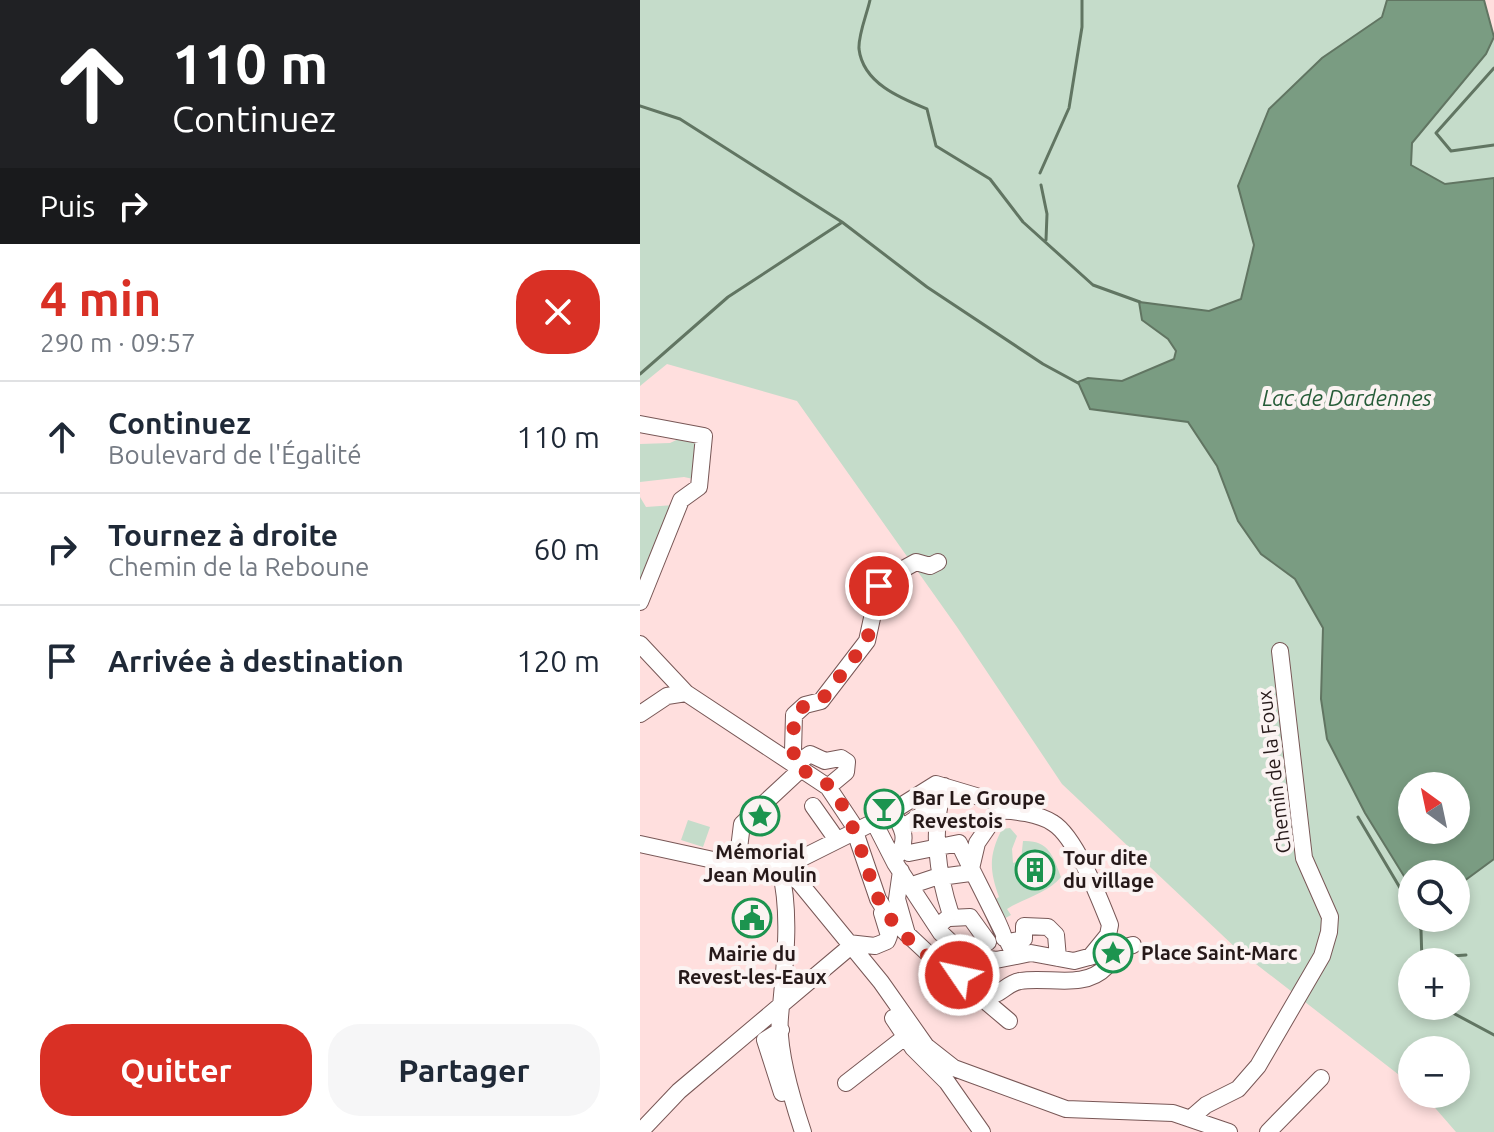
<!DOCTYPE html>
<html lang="fr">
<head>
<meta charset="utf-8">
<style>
  body { margin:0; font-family:Ubuntu,sans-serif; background:#f6f6f7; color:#1f2937; height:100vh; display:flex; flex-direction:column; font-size:30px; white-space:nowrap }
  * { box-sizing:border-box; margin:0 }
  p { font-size:26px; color:#747a83 }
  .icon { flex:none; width:44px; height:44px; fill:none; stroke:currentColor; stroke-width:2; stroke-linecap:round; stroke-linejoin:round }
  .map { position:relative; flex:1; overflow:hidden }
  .details { display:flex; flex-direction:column; background:#fff; width:640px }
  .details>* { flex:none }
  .guide { background:#202124; color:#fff; overflow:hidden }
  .needle { width:52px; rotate:327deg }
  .controls { position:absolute; left:758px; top:772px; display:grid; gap:16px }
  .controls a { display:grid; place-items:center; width:72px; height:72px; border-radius:50%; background:#fff; box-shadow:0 4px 12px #0003; font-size:40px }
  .pin { position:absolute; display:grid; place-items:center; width:68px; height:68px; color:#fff; margin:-34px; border:4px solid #fff; border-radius:50%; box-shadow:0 2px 8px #0007 }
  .me { position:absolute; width:88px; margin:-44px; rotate:304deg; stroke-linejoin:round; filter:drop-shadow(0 0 6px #0008) }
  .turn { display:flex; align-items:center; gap:28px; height:168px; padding:0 40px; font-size:36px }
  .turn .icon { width:104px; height:104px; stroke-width:2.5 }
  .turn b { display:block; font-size:56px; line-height:68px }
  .then { display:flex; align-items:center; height:76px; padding:0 40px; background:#0003; gap:16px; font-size:30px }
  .round { display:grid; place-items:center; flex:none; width:84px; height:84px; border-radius:32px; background:#f6f6f7 }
  .overview { display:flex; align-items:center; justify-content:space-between; height:136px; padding:0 40px }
  h1 { font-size:48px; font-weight:700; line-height:60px; color:#d93025 }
  .cta { display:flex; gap:16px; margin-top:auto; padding:16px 40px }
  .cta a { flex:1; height:92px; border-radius:32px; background:#d93025; color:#fff; font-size:32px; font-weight:700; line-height:92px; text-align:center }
  .cta a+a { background:#f6f6f7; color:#1f2937 }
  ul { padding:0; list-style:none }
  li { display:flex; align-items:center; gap:24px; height:112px; padding:0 40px; border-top:2px solid #e0e1e3 }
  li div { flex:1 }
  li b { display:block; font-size:30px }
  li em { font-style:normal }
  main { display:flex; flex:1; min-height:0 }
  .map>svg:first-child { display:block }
  .green { fill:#c5dcca; fill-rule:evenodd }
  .water { fill:#7a9c82; stroke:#617562; stroke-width:2; fill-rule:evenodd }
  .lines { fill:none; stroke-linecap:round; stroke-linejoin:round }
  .stream { stroke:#617562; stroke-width:3 }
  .minor-casing { stroke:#785756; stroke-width:18 }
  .minor { stroke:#fff; stroke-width:16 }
  .route { stroke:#d93025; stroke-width:14; stroke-dasharray:0 25.2 }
  .labels { text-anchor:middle; stroke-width:8; stroke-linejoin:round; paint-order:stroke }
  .street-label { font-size:20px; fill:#261919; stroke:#fbf3f2 }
  .poi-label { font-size:20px; font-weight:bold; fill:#261919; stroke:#fbf3f2; text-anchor:start }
  .water-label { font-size:22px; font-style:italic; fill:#265c38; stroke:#fbf3f2 }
</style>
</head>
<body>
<main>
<section class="details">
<div class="guide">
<div class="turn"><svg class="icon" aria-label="ahead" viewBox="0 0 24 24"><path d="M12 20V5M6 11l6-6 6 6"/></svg><div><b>110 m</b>Continuez</div></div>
<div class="then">Puis<svg class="icon" aria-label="right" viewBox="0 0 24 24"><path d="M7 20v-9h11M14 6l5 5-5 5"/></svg></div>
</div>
<div class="overview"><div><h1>4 min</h1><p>290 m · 09:57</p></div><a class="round" style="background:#d93025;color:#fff"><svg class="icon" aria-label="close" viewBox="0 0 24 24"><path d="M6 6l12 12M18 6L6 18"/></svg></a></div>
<ul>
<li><svg class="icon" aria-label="ahead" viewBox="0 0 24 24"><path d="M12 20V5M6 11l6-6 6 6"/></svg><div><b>Continuez</b><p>Boulevard de l'Égalité</p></div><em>110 m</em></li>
<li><svg class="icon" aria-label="right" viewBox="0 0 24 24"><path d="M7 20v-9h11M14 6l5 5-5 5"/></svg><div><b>Tournez à droite</b><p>Chemin de la Reboune</p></div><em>60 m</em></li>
<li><svg class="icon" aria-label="arrive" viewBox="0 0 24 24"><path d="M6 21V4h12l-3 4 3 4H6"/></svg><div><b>Arrivée à destination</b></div><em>120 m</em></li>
</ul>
<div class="cta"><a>Quitter</a><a>Partager</a></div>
</section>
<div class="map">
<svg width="854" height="1132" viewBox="0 0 854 1132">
  <rect width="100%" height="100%" fill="#ffdfde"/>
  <path class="green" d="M 0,0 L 747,0 L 742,17 L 682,58 L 611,159 L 598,186 L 614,245 L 601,299 L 569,311 L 500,302 L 502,320 L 528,339 L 536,351 L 534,359 L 482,381 L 448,378 L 450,409 L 548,422 L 577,466 L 598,521 L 621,554 L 655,579 L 684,628 L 681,699 L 687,739 L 725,813 L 772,889 L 772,918 L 816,918 L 816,887 L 854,859 L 854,1132 L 816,1132 L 783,1094 L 816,1094 L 816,1050 L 772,1050 L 772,1085 L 598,950 L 422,784 L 317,627 L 157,401 L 27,364 L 0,386 ZM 772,962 L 816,962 L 816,1006 L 772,1006 Z
    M 854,37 L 854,178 L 805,184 L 771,165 L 771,143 L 846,54 Z
    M 45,436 L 58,440 L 58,480 L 44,477 L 0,482 L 0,444 L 30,443 Z
    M 0,497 L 6,507 L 34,505 L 0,588 Z
    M 48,820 L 70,827 L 63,847 L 41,840 Z
    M 370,828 L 377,836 L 372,849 L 373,863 L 381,860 L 383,841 C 409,840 413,856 421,877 C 409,892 385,898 367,909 L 371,915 L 360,921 L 348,904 L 359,897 C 349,869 349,855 362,829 Z"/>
  <path class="water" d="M 747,0 L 844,0 L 854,37 L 846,54 L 772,143 L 771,165 L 805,184 L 854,178 L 854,859 L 816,887 L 816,874 L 772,874 L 772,889 L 725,813 L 687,739 L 681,699 L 683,628 L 655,579 L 621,554 L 598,521 L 577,466 L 548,422 L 450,409 L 438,382 L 448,378 L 482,381 L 534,359 L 536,351 L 528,339 L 502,320 L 499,302 L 569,311 L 601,299 L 614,245 L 598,186 L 629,109 L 682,58 L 742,17 ZM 772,786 L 816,786 L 816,830 L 772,830 Z"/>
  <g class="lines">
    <path class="stream" d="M 230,0 C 227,14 218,35 219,49 C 223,83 260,98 287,109 L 296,146 L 350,179 L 383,222 L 453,285 L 500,302
      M 854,68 L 796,133 L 811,151 L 854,145
      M 0,106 L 40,119 L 202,222 L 287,287 L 403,364 L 438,383
      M 400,173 L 429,108 L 442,27 L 442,0
      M 401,185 L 407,214 L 406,240
      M 0,374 L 88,297 L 201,223
      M 718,817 L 769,903
      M 772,898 L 769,903 L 772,910
      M 776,918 L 781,930 L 782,962
      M 782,958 L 826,955
      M 800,1006 L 854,1035"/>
    <g class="minor-casing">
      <path id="minor" d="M 0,424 L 64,436 L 59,487 L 41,500 L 0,602
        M 0,644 L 46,693 L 188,787 L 212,823 L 238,899 L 249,917 L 296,961 L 346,995 C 359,998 366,983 380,981 C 408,976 444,990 466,967 L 465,953
        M 0,714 L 27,696 L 46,693
        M 156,764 L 170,754 L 185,761 L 201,758 L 207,762 L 206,772 L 188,787
        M 159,771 L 153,751 L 154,715 L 165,705 L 181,701 L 227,641 L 239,586 L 245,579 L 276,562 L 290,566 L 298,562
        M 173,806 L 197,840
        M 252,811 C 263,828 269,839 257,856
        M 234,822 L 255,863 L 301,933 L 324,955 L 356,960 L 391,953 L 434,961 L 493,945
        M 262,828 L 280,816 L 296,812
        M 0,844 L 87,863 L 138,867 L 159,882 L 241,982 L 286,1046 L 314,1068 L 426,1109 L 533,1113 L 589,1132
        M 263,849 L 269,853 L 319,843 C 325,858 365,933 364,938
        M 97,865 L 102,824 L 159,771
        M 140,869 L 240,819 L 296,784 L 373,807
        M 140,869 C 152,916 144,970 140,1017 C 137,1048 153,1102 163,1132
        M 261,871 L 257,899 L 267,934
        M 272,885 L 293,878 L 330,873 L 337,843 L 359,811 C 373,810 400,814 413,823 C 436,837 460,900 470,925 L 468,935 L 450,957
        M 310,918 L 330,917 L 348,942
        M 297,927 L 311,915 C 297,872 291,830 304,786
        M 208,943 L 235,946 L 247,941 L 249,936 L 242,913
        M 372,950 L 368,942 L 384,939 L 384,926 L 408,927 L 416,935 L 418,958
        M 337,994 L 369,1021
        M 253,1018 L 273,1048 L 307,1082 L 342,1132
        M 141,1030 L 125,1040 L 142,1093
        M 206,1083 L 265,1037
        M 551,1118 L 566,1105 L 598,1089 L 618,1066 L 682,956 L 689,932 L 690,917 L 664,858 L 640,651
        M 0,1132 L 39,1091 L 211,946
        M 628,1132 L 681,1078"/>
    </g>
    <use href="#minor" class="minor"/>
  </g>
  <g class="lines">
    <path class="route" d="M 239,586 L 227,641 L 181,701 L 165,705 L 154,715 L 153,751 L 159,771 C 209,772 223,872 242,906 C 257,932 292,964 319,975"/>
  </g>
  <defs>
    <g id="bar-ring" transform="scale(2)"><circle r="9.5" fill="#fbf3f2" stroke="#1c944f" stroke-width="1.5"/><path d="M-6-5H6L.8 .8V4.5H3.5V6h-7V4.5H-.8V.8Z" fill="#1c944f"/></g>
    <g id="sight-ring" transform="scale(2)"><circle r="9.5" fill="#fbf3f2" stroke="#1c944f" stroke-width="1.5"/><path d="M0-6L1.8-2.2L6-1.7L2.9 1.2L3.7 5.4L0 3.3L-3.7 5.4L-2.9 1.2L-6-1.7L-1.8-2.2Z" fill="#1c944f"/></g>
    <g id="building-ring" transform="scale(2)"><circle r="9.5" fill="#fbf3f2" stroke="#1c944f" stroke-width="1.5"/><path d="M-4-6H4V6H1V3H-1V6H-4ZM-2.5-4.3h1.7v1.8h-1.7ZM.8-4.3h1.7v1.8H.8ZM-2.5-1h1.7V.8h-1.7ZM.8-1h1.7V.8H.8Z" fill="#1c944f"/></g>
    <g id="civic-ring" transform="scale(2)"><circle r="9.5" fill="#fbf3f2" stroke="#1c944f" stroke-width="1.5"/><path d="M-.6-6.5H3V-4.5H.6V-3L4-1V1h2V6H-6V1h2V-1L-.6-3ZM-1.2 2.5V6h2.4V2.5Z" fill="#1c944f"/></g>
  </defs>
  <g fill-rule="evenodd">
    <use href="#bar-ring" x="244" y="809"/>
    <use href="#sight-ring" x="120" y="816"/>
    <use href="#building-ring" x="395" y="870"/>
    <use href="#civic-ring" x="112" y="918"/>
    <use href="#sight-ring" x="473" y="953"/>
  </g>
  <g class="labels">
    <g class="street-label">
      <text transform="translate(634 772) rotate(-97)" y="7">Chemin de la Foux</text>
    </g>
    <g class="poi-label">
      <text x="272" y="805">Bar Le Groupe<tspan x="272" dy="23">Revestois</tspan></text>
      <text x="120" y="859" text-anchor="middle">Mémorial<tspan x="120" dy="23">Jean Moulin</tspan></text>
      <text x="423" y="865">Tour dite<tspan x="423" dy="23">du village</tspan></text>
      <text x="501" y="960">Place Saint-Marc</text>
      <text x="112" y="961" text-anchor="middle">Mairie du<tspan x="112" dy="23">Revest-les-Eaux</tspan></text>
    </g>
    <g class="water-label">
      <text x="707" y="406">Lac de Dardennes</text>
    </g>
  </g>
</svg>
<div class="controls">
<a><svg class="needle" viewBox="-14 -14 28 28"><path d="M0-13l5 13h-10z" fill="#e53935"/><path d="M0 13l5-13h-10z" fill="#747a83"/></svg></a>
<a><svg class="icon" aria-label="search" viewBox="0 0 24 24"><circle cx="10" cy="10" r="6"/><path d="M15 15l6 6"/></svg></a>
<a>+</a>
<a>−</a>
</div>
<div class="pin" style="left:239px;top:586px;background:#d93025"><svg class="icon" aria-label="arrive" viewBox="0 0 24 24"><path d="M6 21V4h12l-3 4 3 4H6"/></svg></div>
<svg class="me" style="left:319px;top:975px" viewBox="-20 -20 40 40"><circle r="17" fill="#d93025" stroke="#fff" stroke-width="3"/><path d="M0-11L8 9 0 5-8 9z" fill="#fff"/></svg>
</div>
</main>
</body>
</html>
